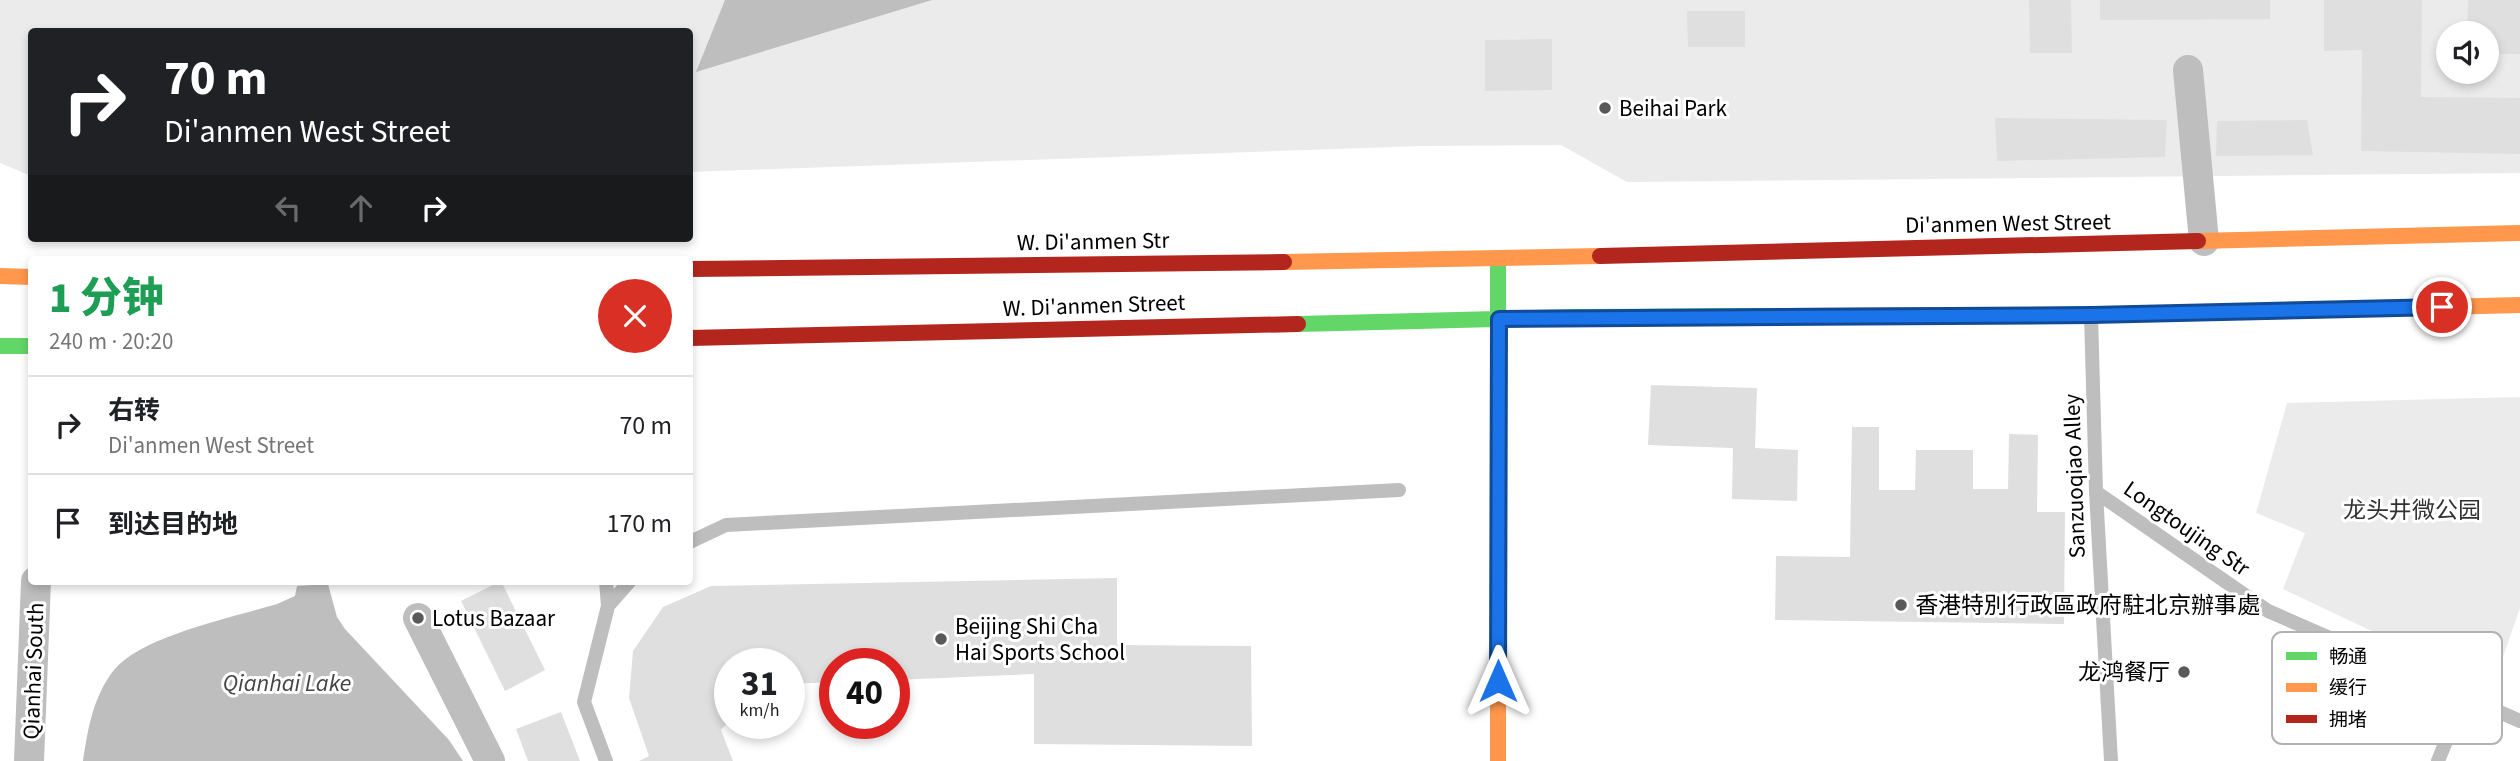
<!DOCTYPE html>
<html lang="zh">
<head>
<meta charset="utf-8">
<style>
  body { margin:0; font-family:"Source Sans 3","Noto Sans SC",sans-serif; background:#f6f6f6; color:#202124; height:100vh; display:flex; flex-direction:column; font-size:26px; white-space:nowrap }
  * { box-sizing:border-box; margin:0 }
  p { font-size:23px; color:#757577 }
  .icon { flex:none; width:38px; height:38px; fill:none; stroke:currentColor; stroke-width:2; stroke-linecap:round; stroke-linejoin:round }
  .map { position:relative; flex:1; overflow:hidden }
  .details { position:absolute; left:28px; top:256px; width:665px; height:329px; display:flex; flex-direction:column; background:#fff; border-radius:7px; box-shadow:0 4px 10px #0003 }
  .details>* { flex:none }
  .guide { position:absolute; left:28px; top:28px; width:665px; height:214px; border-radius:7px; box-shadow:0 4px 10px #0003; background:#202124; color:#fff; overflow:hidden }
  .fabs { position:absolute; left:2436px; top:21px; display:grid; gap:14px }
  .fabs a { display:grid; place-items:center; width:63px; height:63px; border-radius:50%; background:#fff; box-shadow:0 4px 10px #0003; font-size:35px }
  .speed { position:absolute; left:714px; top:648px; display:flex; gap:14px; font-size:35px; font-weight:700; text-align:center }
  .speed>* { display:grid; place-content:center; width:91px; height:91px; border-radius:50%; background:#fff; box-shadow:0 4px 10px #0003; line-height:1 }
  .speed small { font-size:18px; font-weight:400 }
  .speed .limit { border:10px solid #d22; background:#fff; color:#111 }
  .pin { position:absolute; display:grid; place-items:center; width:60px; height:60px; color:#fff; margin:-30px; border:4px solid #fff; border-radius:50%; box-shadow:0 2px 7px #0007 }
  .me { position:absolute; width:77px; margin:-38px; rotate:0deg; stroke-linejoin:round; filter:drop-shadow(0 0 5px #0008) }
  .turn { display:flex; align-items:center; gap:24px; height:147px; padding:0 21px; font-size:32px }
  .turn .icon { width:91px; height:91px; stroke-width:2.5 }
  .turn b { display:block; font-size:49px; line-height:60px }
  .lanes { display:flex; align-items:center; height:66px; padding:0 21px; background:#0003; justify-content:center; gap:35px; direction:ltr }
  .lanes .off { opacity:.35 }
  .round { display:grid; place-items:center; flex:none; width:74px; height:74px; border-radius:37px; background:#f6f6f6 }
  .head { display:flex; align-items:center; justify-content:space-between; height:119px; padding:0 21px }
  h1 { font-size:42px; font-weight:800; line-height:52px; color:#1e9e55 }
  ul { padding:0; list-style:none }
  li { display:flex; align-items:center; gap:21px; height:98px; padding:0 21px; border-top:2px solid #e0e0e0 }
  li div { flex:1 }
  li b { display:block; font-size:26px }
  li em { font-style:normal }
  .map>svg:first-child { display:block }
  .green { fill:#ebebeb; fill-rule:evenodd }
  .water { fill:#bebebe }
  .building { fill:#dfdfdf }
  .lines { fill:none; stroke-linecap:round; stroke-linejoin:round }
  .lane { stroke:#bebebe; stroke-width:14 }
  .street { stroke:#bebebe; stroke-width:30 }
  .fast { stroke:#63d668; stroke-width:16 }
  .slow { stroke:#ff974d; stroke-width:16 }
  .jam { stroke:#b3261e; stroke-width:16 }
  .route-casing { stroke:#114b97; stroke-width:18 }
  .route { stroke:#1a73e8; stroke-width:12 }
  .poi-dot { fill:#595959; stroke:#fff; stroke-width:2.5 }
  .labels { text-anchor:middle; stroke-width:6; stroke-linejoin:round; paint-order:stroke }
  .poi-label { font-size:23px; fill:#000; stroke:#fff; text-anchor:start }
  .street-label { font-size:23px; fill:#000; stroke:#fff }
  .park-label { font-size:23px; fill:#323232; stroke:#fff }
  .water-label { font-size:24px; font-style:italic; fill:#434343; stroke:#fff }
  .key { fill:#fff; stroke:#b2b2b2; stroke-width:2 }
  .key-label { font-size:19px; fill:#000 }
</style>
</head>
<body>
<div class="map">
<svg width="2520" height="761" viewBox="0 0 2520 761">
  <rect width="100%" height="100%" fill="#fff"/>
  <path class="green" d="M 0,0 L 2520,0 L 2520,173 L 1627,182 L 1561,145 L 1421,146 L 690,172 L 690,32 L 32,32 L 31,176 L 0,163 ZM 2448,33 L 2487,33 L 2487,72 L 2448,72 Z
    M 2520,397 L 2520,608 L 2492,688 L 2283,589 L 2305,533 L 2256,513 L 2287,403 Z"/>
  <path class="water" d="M 725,0 L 932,0 L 696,72 Z
    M 328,584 L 337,617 L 345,629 L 449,740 L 463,761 L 83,761 C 88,728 93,697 114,670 C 141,636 234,617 277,604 L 295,596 L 297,586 Z"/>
  <path class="building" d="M 2029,0 L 2071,0 L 2072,53 L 2030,53 Z
    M 2100,0 L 2270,0 L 2270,19 L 2100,20 Z
    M 2324,0 L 2422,0 L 2421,97 L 2520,98 L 2520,154 L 2361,151 L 2362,50 L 2324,51 Z
    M 2468,0 L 2520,0 L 2520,54 L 2487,54 L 2487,33 L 2467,33 Z
    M 1687,11 L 1745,11 L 1745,47 L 1688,47 Z
    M 1552,39 L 1552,90 L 1485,91 L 1485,40 Z
    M 1995,118 L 2167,120 L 2165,157 L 1997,161 Z
    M 2307,120 L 2313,155 L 2216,156 L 2217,121 Z
    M 1651,385 L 1757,388 L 1755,448 L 1798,450 L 1797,501 L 1732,499 L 1733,448 L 1648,445 Z
    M 1852,427 L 1879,427 L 1879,490 L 1915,490 L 1916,450 L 1973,450 L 1973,489 L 2008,489 L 2009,434 L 2038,435 L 2037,512 L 2065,512 L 2064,624 L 1775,620 L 1776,556 L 1850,557 Z
    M 1117,578 L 1117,645 L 1251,646 L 1252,746 L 1034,744 L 1034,674 L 894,680 L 894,663 L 835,663 L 835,682 L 789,684 L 789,663 L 730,663 L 730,720 L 721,730 L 733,761 L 639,761 L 649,756 L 629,698 L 633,651 L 663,607 L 711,586 Z
    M 501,581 L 545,670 L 505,691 L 461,601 Z
    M 561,712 L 580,761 L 528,761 L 516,729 Z"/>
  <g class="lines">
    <path class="lane" d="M 2091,315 L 2096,492 L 2111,761
      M 2096,492 L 2268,611 L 2520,721
      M 690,542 L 726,525 L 1399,490
      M 606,581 L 608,606
      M 606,761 L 584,702 L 608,606 L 630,581
      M 2438,761 L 2464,697"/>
    <path class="street" d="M 2188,70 L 2204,241
      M 418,618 L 490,761
      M 29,761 L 36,581"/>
    <path class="fast" d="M 1498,259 L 1498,573
      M 1298,324 L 1575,317 L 1785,316
      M 0,346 L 32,346"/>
    <path class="slow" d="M 2198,241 L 2520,233
      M 1284,262 L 1600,256
      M 0,276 L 32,277
      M 2326,310 L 2520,305
      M 1498,573 L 1498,761"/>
    <path class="jam" d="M 1600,256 L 2198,241
      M 690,269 L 1284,262
      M 1785,316 L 2091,315 L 2326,310
      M 690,338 L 1298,324"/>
  </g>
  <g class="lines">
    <g class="route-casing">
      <path id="route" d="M 1498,681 L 1499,319 L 2091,315 L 2442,307"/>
    </g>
    <use href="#route" class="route"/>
  </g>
  <g class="poi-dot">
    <circle cx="1605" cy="108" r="7"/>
    <circle cx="1901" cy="605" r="7"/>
    <circle cx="418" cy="618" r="7"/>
    <circle cx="941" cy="639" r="7"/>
    <circle cx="2184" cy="672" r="7"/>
  </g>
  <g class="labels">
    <g class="poi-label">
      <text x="1619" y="116">Beihai Park</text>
      <text x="1915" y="613">香港特別行政區政府駐北京辦事處</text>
      <text x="432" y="626">Lotus Bazaar</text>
      <text x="955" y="634">Beijing Shi Cha<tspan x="955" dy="26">Hai Sports School</tspan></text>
      <text x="2170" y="680" text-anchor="end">龙鸿餐厅</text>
    </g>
    <g class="street-label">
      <text transform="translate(2008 223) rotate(-1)" y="8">Di'anmen West Street</text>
      <text transform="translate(1093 241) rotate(-1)" y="8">W. Di'anmen Str</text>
      <text transform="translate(1094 305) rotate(-2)" y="8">W. Di'anmen Street</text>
      <text transform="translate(2074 476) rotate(-92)" y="8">Sanzuoqiao Alley</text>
      <text transform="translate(2187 528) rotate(35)" y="8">Longtoujing Str</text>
      <text transform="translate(33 671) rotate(-88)" y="8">Qianhai South</text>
    </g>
    <g class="park-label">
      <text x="2412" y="518">龙头井微公园</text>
    </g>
    <g class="water-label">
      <text x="287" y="691">Qianhai Lake</text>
    </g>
  </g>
  <rect x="2272" y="632" width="230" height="112" rx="10" class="key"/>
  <rect x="2286" y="652" width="31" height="8" fill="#63d668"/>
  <rect x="2286" y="683" width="31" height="9" fill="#ff974d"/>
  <rect x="2286" y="715" width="31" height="8" fill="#b3261e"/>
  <g class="key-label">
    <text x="2329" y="663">畅通</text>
    <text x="2329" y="694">缓行</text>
    <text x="2329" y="726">拥堵</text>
  </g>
</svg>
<div class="fabs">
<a><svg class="icon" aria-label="sound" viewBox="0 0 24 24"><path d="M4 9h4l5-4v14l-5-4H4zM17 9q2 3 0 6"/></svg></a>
</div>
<div class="speed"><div>31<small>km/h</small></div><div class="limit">40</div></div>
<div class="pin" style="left:2442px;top:307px;background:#d93025"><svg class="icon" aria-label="arrive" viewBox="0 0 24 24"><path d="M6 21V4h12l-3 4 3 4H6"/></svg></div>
<svg class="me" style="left:1498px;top:681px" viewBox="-20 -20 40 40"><path d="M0-17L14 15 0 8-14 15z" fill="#1a73e8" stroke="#fff" stroke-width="4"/></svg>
<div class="guide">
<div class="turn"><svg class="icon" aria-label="right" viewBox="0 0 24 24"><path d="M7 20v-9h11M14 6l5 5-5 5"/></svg><div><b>70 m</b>Di'anmen West Street</div></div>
<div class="lanes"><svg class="icon off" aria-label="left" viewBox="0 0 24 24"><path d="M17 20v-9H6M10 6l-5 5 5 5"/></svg><svg class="icon off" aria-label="ahead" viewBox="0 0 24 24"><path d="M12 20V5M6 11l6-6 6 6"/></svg><svg class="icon" aria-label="right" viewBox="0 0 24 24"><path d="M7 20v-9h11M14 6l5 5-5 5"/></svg></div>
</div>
<section class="details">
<div class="head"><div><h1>1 分钟</h1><p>240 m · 20:20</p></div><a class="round" style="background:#d93025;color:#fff"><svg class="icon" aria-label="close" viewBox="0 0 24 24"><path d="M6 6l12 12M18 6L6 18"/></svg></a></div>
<ul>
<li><svg class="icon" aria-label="right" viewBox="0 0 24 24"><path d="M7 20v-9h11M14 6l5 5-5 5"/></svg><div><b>右转</b><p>Di'anmen West Street</p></div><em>70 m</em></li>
<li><svg class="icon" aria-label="arrive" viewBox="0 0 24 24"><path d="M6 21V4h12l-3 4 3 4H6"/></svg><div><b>到达目的地</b></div><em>170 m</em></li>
</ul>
</section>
</div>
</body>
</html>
